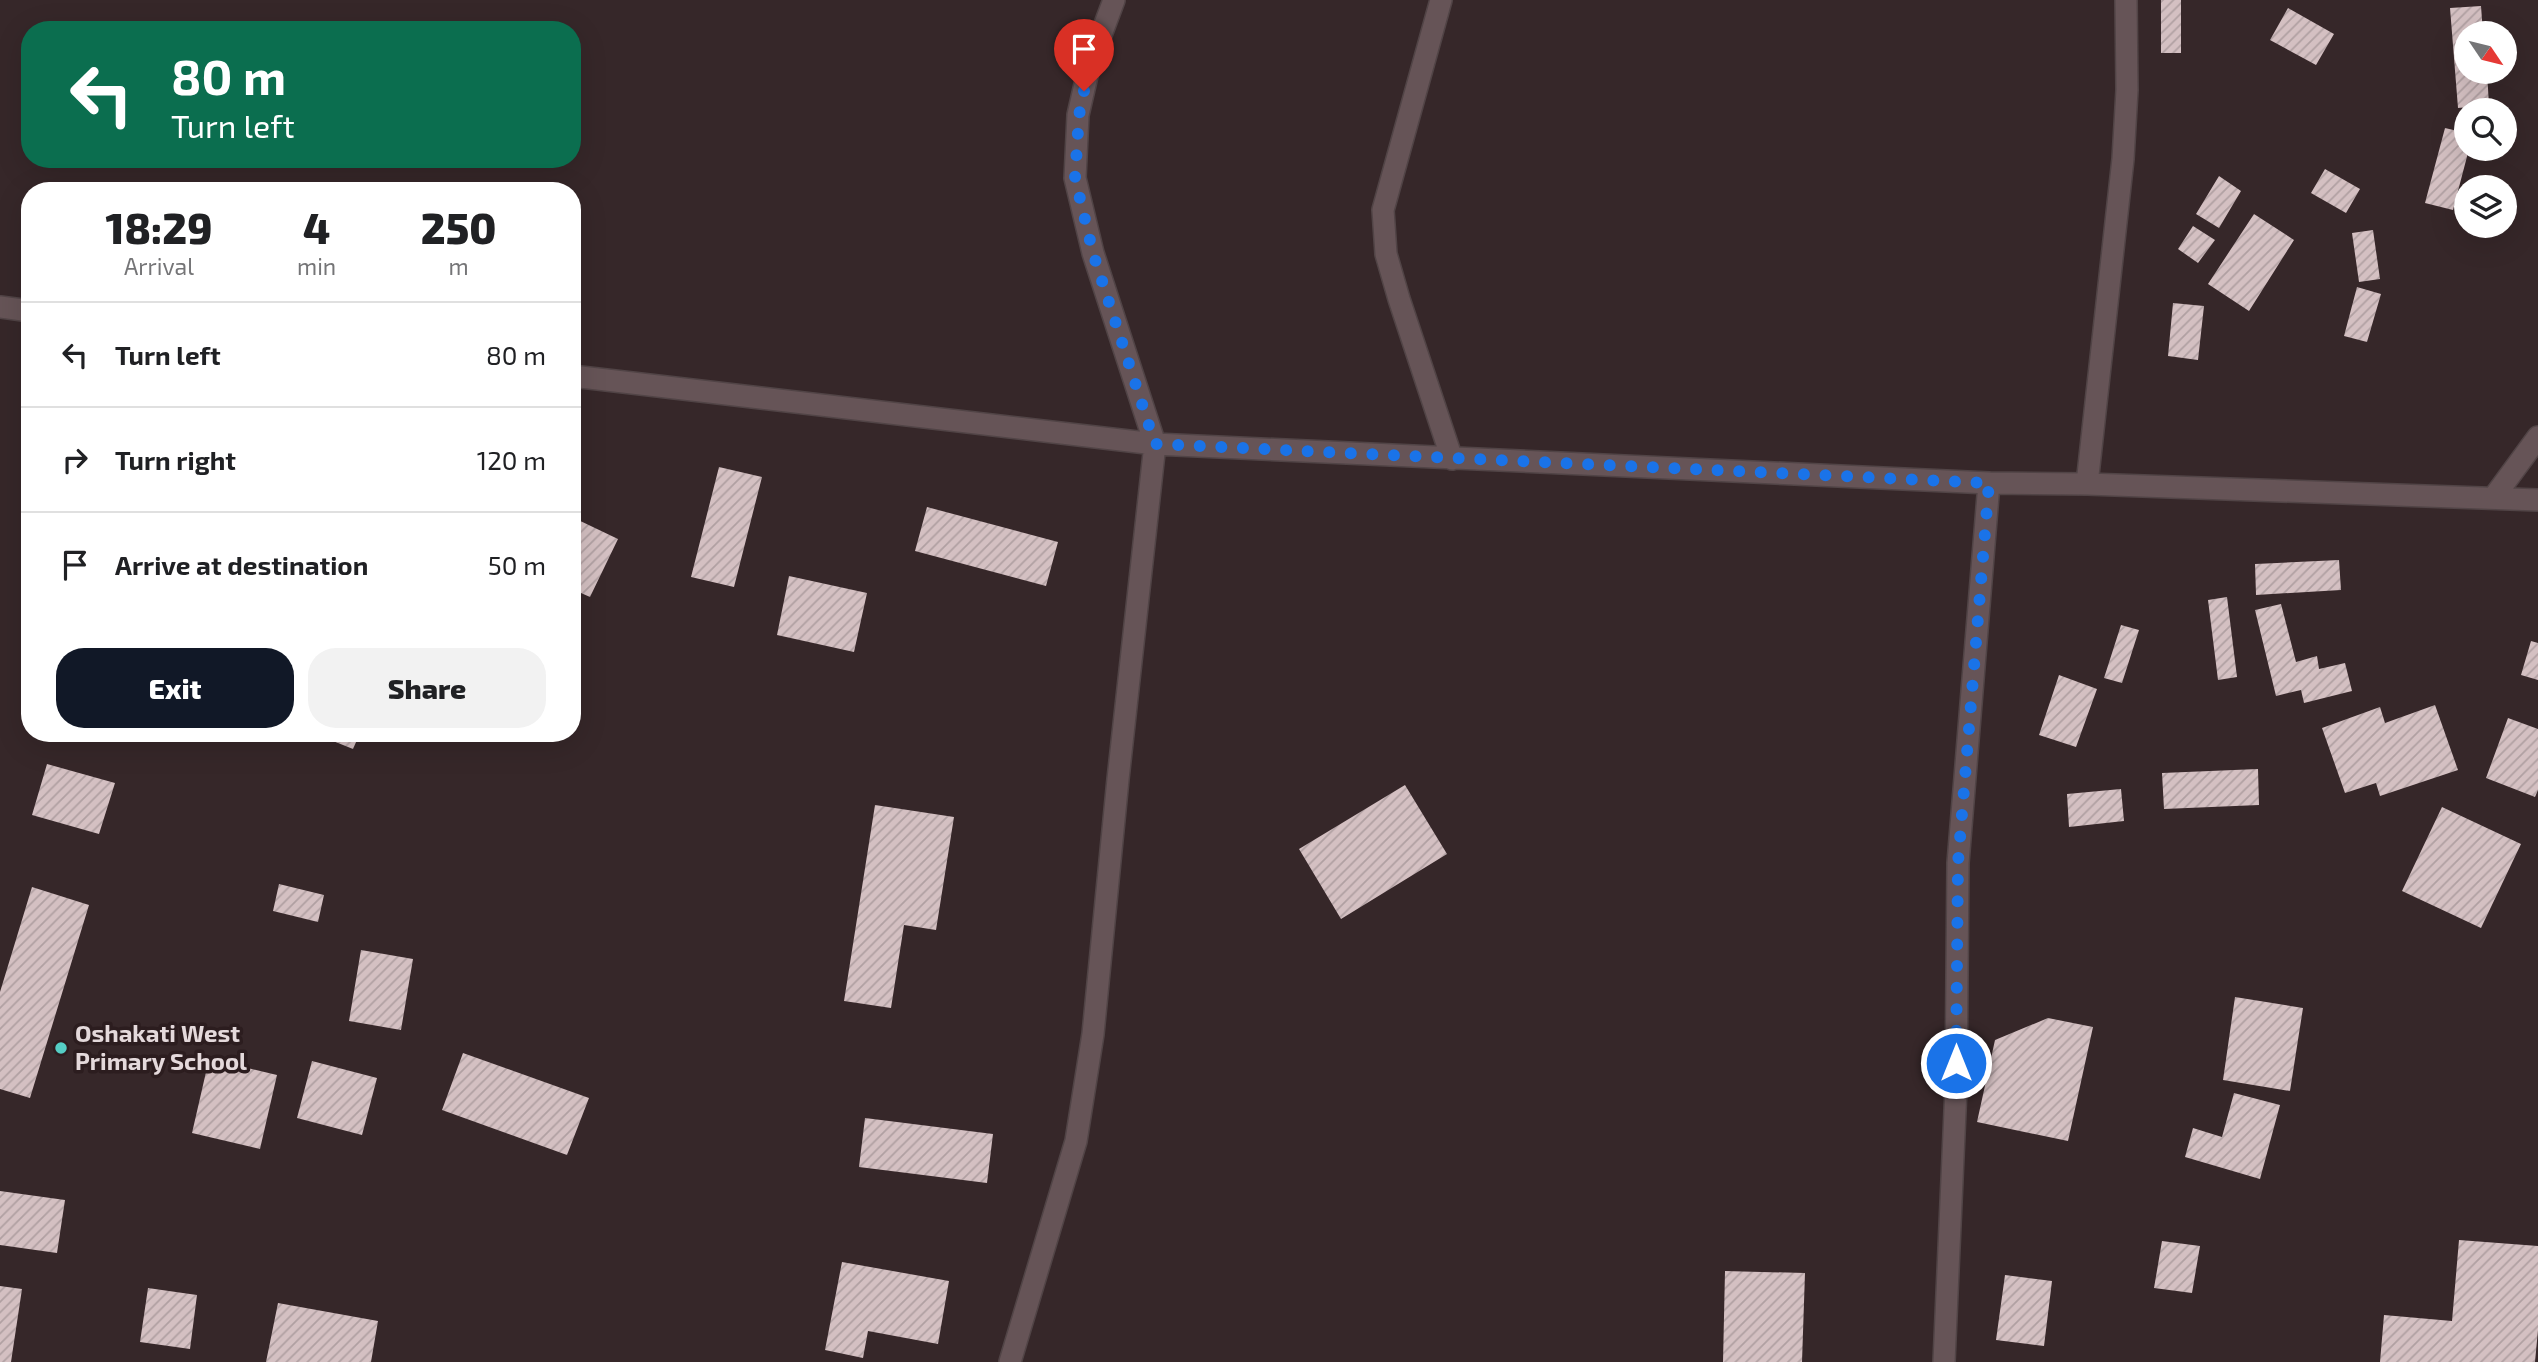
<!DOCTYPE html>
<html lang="en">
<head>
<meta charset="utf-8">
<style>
  body { margin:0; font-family:"Exo 2",sans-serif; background:#f2f2f2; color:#202124; height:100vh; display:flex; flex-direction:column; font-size:26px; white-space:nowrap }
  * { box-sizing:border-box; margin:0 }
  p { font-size:23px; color:#757577 }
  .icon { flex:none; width:38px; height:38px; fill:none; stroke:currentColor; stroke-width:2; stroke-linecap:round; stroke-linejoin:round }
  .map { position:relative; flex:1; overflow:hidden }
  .details { position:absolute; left:21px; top:182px; width:560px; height:560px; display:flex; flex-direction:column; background:#fff; border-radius:28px; box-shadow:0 7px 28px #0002 }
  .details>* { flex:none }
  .hud { position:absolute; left:21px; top:21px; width:560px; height:147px; border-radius:28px; box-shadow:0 7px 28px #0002; background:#0b6e4f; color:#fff; overflow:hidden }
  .needle { width:46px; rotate:125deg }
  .buttons { position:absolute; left:2454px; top:21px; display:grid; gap:14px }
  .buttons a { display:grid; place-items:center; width:63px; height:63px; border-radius:50%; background:#fff; box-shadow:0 7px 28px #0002; font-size:35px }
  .pin { position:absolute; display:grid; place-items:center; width:60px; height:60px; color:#fff; margin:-72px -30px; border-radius:50% 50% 50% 0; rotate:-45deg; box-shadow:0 0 7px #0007 }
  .pin .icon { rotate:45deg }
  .me { position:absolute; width:77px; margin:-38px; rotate:0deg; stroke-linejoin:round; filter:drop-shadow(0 0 5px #0008) }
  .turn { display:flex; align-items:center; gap:24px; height:147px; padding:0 35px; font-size:32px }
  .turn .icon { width:91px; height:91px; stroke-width:2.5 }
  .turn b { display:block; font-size:49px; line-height:60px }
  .eta { display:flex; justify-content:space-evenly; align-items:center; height:119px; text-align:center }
  .eta b { font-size:42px; font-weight:800; line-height:49px }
  .button { display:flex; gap:14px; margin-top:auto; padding:14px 35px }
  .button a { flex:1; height:80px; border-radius:28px; background:#111827; color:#fff; font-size:28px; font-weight:800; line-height:80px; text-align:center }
  .button a+a { background:#f2f2f2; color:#202124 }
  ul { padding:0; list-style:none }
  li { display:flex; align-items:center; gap:21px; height:105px; padding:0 35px; border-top:2px solid #e0e0e0 }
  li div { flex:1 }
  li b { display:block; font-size:26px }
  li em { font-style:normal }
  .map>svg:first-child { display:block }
  .building { fill:url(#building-hatch) }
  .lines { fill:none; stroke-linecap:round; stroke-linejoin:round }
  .minor-casing { stroke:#514446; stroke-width:24 }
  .minor { stroke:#665457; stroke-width:21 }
  .route { stroke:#1a73e8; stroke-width:12; stroke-dasharray:0 21.6 }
  .poi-dot { fill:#55cec5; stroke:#2c1d1f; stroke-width:2.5 }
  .labels { text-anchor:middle; stroke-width:7; stroke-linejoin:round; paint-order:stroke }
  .poi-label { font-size:24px; font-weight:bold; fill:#e4d9db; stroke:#2c1d1f; text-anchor:start }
</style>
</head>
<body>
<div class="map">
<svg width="2538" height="1362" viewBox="0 0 2538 1362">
  <defs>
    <pattern id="building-hatch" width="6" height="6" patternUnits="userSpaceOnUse" patternTransform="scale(1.75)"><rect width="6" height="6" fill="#d4c0c2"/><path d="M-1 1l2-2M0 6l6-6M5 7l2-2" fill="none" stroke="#b0a0a2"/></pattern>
  </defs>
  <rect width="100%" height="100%" fill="#362729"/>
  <path class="building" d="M 2161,0 L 2181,0 L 2181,53 L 2161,53 Z
    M 2481,6 L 2483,33 L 2466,33 L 2466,72 L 2487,72 L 2489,105 L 2458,108 L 2450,8 Z
    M 2288,8 L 2334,34 L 2316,65 L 2270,40 Z
    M 2445,128 L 2466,133 L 2466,149 L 2469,149 L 2453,210 L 2425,203 Z
    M 2325,169 L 2360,189 L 2346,213 L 2311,193 Z
    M 2219,176 L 2241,191 L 2219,228 L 2196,214 Z
    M 2254,214 L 2294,240 L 2249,311 L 2208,284 Z
    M 2193,226 L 2215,240 L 2198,263 L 2178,249 Z
    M 2373,230 L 2380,279 L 2359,282 L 2352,233 Z
    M 2357,287 L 2381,294 L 2367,342 L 2344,336 Z
    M 2173,303 L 2204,306 L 2198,360 L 2168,356 Z
    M 719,467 L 762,477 L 734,587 L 691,577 Z
    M 927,507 L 1058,542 L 1046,586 L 915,551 Z
    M 572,517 L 618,539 L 590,597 L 572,589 Z
    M 2339,560 L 2341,590 L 2256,595 L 2255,564 Z
    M 789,576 L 867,593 L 854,652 L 777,635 Z
    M 2227,597 L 2237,677 L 2218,680 L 2208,600 Z
    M 2281,604 L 2296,662 L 2317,656 L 2319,669 L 2345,663 L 2352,691 L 2304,703 L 2301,690 L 2276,696 L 2255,610 Z
    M 2121,625 L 2139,630 L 2122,683 L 2104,678 Z
    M 2531,641 L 2538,643 L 2538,680 L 2521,675 Z
    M 2059,675 L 2097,689 L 2076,747 L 2039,735 Z
    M 2435,705 L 2458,770 L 2380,796 L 2376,783 L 2345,793 L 2322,728 L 2380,707 L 2385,723 Z
    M 2508,718 L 2538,729 L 2538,790 L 2535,797 L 2486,778 Z
    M 313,733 L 360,733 L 353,749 Z
    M 47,764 L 115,783 L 99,834 L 32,815 Z
    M 2258,769 L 2259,805 L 2164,809 L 2162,773 Z
    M 1405,785 L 1447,854 L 1341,919 L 1299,849 Z
    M 2121,789 L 2124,821 L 2069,827 L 2067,794 Z
    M 875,805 L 954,817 L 936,930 L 904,925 L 891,1008 L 844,1001 Z
    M 2442,807 L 2521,844 L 2481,928 L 2402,891 Z
    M 279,884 L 324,895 L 318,922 L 273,911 Z
    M 32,887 L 89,905 L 30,1098 L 0,1089 L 0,992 Z
    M 361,950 L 413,959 L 401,1030 L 349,1021 Z
    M 2235,997 L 2303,1008 L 2290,1091 L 2223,1080 Z
    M 2048,1018 L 2093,1027 L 2068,1141 L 1977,1122 L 1995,1040 Z
    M 463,1053 L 589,1098 L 567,1155 L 442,1110 Z
    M 209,1059 L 277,1075 L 260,1149 L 192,1133 Z
    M 312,1061 L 377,1078 L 362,1135 L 297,1118 Z
    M 2234,1093 L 2280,1105 L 2260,1179 L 2185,1157 L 2193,1128 L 2222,1137 Z
    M 865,1118 L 993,1134 L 987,1183 L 859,1167 Z
    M 0,1191 L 65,1200 L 57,1253 L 0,1245 Z
    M 2459,1240 L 2538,1246 L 2538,1330 L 2535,1362 L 2380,1362 L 2384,1315 L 2452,1321 Z
    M 2162,1241 L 2200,1246 L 2192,1293 L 2154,1288 Z
    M 842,1262 L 949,1281 L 938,1344 L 868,1331 L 863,1358 L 825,1350 Z
    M 1725,1271 L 1805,1273 L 1802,1362 L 1723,1362 Z
    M 2005,1275 L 2052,1281 L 2044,1346 L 1996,1340 Z
    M 0,1286 L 22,1289 L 11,1362 L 0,1362 Z
    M 148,1288 L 197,1295 L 190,1349 L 140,1342 Z
    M 278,1303 L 378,1321 L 371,1362 L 266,1362 Z"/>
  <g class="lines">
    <g class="minor-casing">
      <path id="minor" d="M 1441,0 L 1383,210 L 1386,254 L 1399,299 L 1452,459
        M 0,307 L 30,311
        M 572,376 L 1155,444 L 1989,483 L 2087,484 L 2538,500
        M 2087,484 L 2123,159 L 2127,90 L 2126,0
        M 2494,497 L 2538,437
        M 1010,1362 L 1076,1141 L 1093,1034 L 1118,779 L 1155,444 L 1093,253 L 1075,178 L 1078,115 L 1089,67 L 1114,0
        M 1944,1362 L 1956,1088 L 1958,863 L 1989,483"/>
    </g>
    <use href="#minor" class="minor"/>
  </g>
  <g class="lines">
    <path class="route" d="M 1084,91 L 1079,115 L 1075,178 L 1093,253 L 1155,444 L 1989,483 L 1958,863 L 1956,1063"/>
  </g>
  <circle class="poi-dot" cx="61" cy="1048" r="7"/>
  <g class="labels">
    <g class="poi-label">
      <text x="75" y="1042">Oshakati West<tspan x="75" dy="28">Primary School</tspan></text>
    </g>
  </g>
</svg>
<div class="buttons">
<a><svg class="needle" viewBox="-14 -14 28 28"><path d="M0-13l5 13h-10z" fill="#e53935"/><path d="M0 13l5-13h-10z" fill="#757577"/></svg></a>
<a><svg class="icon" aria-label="search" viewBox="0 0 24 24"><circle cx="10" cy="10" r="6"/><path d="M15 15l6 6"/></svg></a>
<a><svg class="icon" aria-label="layers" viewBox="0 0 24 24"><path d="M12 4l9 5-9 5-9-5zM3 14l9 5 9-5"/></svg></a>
</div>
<div class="pin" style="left:1084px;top:91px;background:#d93025"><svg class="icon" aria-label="arrive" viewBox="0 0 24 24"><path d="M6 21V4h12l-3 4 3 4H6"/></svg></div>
<svg class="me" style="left:1956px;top:1063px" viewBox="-20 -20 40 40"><circle r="17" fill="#1a73e8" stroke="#fff" stroke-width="3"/><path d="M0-11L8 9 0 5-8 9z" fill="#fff"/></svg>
<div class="hud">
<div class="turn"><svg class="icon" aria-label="left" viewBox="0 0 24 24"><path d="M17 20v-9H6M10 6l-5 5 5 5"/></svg><div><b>80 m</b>Turn left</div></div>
</div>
<section class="details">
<div class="eta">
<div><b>18:29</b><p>Arrival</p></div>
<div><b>4</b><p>min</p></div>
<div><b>250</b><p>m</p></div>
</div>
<ul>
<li><svg class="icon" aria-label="left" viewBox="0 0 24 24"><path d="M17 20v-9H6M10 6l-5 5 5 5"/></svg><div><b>Turn left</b></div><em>80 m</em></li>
<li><svg class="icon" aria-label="right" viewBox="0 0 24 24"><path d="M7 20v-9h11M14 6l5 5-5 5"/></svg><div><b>Turn right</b></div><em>120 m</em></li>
<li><svg class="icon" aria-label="arrive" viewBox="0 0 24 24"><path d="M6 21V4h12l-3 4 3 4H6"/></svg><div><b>Arrive at destination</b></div><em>50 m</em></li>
</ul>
<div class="button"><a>Exit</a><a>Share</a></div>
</section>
</div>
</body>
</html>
